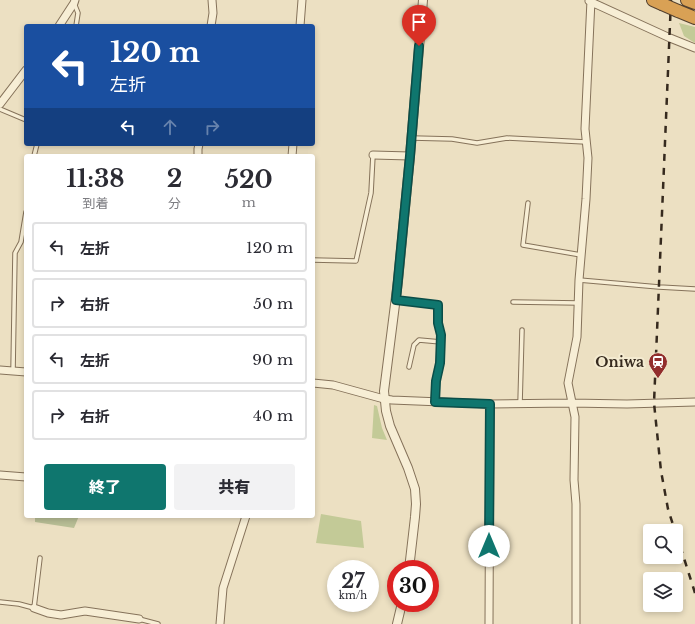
<!DOCTYPE html>
<html lang="ja">
<head>
<meta charset="utf-8">
<style>
  body { margin:0; font-family:"Libre Baskerville","Noto Sans JP",serif; background:#f2f2f3; color:#2b2b33; height:100vh; display:flex; flex-direction:column; font-size:15px; white-space:nowrap }
  * { box-sizing:border-box; margin:0 }
  p { font-size:13px; color:#7c7c81 }
  .icon { flex:none; width:22px; height:22px; fill:none; stroke:currentColor; stroke-width:2; stroke-linecap:round; stroke-linejoin:round }
  .map { position:relative; flex:1; overflow:hidden }
  .panel { position:absolute; left:24px; top:154px; width:291px; height:364px; display:flex; flex-direction:column; background:#fff; border-radius:4px; box-shadow:0 2px 6px #0003 }
  .panel>* { flex:none }
  .guide { position:absolute; left:24px; top:24px; width:291px; height:122px; border-radius:4px; box-shadow:0 2px 6px #0003; background:#1a4fa0; color:#fff; overflow:hidden }
  .tools { position:absolute; left:643px; top:524px; display:grid; gap:8px }
  .tools a { display:grid; place-items:center; width:40px; height:40px; border-radius:4px; background:#fff; box-shadow:0 2px 6px #0003; font-size:20px }
  .speed { position:absolute; left:327px; top:560px; display:flex; gap:8px; font-size:20px; font-weight:700; text-align:center }
  .speed>* { display:grid; place-content:center; width:52px; height:52px; border-radius:50%; background:#fff; box-shadow:0 2px 6px #0003; line-height:1 }
  .speed small { font-size:10px; font-weight:400 }
  .speed .limit { border:6px solid #d22; background:#fff; color:#111 }
  .pin { position:absolute; display:grid; place-items:center; width:34px; height:34px; color:#fff; margin:-41px -17px; border-radius:50% 50% 50% 0; rotate:-45deg; box-shadow:0 0 4px #0007 }
  .pin .icon { rotate:45deg }
  .me { position:absolute; width:44px; margin:-22px; rotate:0deg; stroke-linejoin:round; filter:drop-shadow(0 0 3px #0008) }
  .turn { display:flex; align-items:center; gap:14px; height:84px; padding:0 20px; font-size:18px }
  .turn .icon { width:52px; height:52px; stroke-width:2.5 }
  .turn b { display:block; font-size:28px; line-height:34px }
  .lanes { display:flex; align-items:center; height:38px; padding:0 20px; background:#0003; justify-content:center; gap:20px; direction:ltr }
  .lanes .off { opacity:.35 }
  .eta { display:flex; justify-content:space-evenly; align-items:center; height:68px; text-align:center }
  .eta b { font-size:24px; font-weight:800; line-height:28px }
  .primary-button { display:flex; gap:8px; margin-top:auto; padding:8px 20px }
  .primary-button a { flex:1; height:46px; border-radius:4px; background:#0f766e; color:#fff; font-size:16px; font-weight:800; line-height:46px; text-align:center }
  .primary-button a+a { background:#f2f2f3; color:#2b2b33 }
  ul { padding:0; list-style:none }
  li { display:flex; align-items:center; gap:12px; height:50px; margin:0 8px 6px; padding:0 12px; border:2px solid #e1e1e2; border-radius:4px }
  li div { flex:1 }
  li b { display:block; font-size:15px }
  li em { font-style:normal }
  .map>svg:first-child { display:block }
  .green { fill:#c3ca97 }
  .cemetery { fill:#b9bf96 }
  .lines { fill:none; stroke-linecap:round; stroke-linejoin:round }
  .service-casing { stroke:#85725a; stroke-width:5.5 }
  .minor-casing { stroke:#85725a; stroke-width:9 }
  .tertiary-casing { stroke:#85725a; stroke-width:10 }
  .motorway-casing { stroke:#53402e; stroke-width:14 }
  .service { stroke:#f7eed5; stroke-width:3.5 }
  .minor { stroke:#f7eed5; stroke-width:7 }
  .tertiary { stroke:#f7eed5; stroke-width:8 }
  .motorway { stroke:#d9a155; stroke-width:12 }
  .rail { stroke:#362a1e; stroke-width:2.5; stroke-dasharray:7 7; stroke-linecap:butt }
  .motorway-bridge-casing { stroke:#53402e; stroke-width:14; stroke-linecap:butt }
  .motorway-bridge { stroke:#d9a155; stroke-width:12 }
  .route-casing { stroke:#0a4d48; stroke-width:10 }
  .route { stroke:#0f766e; stroke-width:7 }
  .labels { text-anchor:middle; stroke-width:4; stroke-linejoin:round; paint-order:stroke }
  .poi-label { font-size:14px; font-weight:bold; fill:#362a1e; stroke:#f4ebd1; text-anchor:end }
</style>
</head>
<body>
<div class="map">
<svg width="695" height="624" viewBox="0 0 695 624">
  <rect width="100%" height="100%" fill="#ece0c2"/>
  <path class="green" d="M 679,23 L 695,27 L 695,43 L 684,36 Z
    M 374,405 L 377,406 L 382,428 L 387,440 L 372,438 Z
    M 321,514 L 361,521 L 364,548 L 316,543 Z"/>
  <path class="cemetery" d="M 35,516 L 79,516 L 74,528 L 35,522 Z"/>
  <g class="lines">
    <g class="service-casing">
      <path id="service" d="M 74,3 L 78,13 L 76,26
        M 0,109 L 26,120
        M 412,138 L 452,139 L 477,143 L 507,138 L 586,142
        M 34,156 L 37,144
        M 528,203 L 523,245 L 581,255
        M 313,260 L 356,261 L 371,193 L 373,155
        M 579,280 L 659,287 L 695,289
        M 396,300 L 438,305 L 438,323 L 441,335 L 440,363 L 436,381 L 435,402
        M 513,302 L 579,303
        M 409,367 L 414,345 L 419,340 L 441,342
        M 13,371 L 15,253 L 21,242 L 26,212
        M 520,404 L 522,330
        M 0,602 L 19,604 L 34,608 L 40,558
        M 139,619 L 158,624"/>
    </g>
    <g class="minor-casing">
      <path id="minor" d="M 589,1 L 670,38 L 695,48
        M 59,26 L 74,3 L 75,0
        M 211,26 L 213,13 L 212,0
        M 300,26 L 302,0
        M 0,104 L 26,70
        M 373,155 L 410,156
        M 198,156 L 198,149 L 199,144
        M 292,156 L 293,144
        M 0,370 L 26,372
        M 313,383 L 333,385 L 384,399 L 392,400 L 490,404 L 571,403 L 627,404 L 695,402
        M 0,475 L 26,477
        M 34,608 L 48,613 L 61,615 L 85,611 L 139,619
        M 220,624 L 223,588 L 246,516
        M 489,624 L 490,404
        M 576,624 L 576,504 L 574,480 L 575,417 L 568,383 L 577,337 L 579,280 L 586,199 L 588,158 L 585,129 L 591,0"/>
    </g>
    <g class="tertiary-casing">
      <path id="tertiary" d="M 409,569 L 415,517 L 416,504 L 415,489 L 408,468 L 390,426 L 386,411 L 384,391 L 398,281 L 410,156 L 423,0
        M 397,624 L 402,603"/>
    </g>
    <g class="motorway-casing">
      <path id="motorway" d="M 653,0 L 662,4
        M 687,0 L 695,3
        M 678,11 L 695,18"/>
    </g>
    <use href="#service" class="service"/>
    <use href="#minor" class="minor"/>
    <use href="#tertiary" class="tertiary"/>
    <use href="#motorway" class="motorway"/>
    <path class="rail" d="M 671,0 L 654,403 L 661,471 L 668,509 L 675,531
      M 676,533 L 695,593"/>
    <g class="motorway-bridge-casing">
      <path id="motorway-bridge" d="M 662,4 L 678,11"/>
    </g>
    <use href="#motorway-bridge" class="motorway-bridge"/>
  </g>
  <g class="lines">
    <g class="route-casing">
      <path id="route" d="M 419,46 L 410,156 L 396,300 L 438,305 L 438,323 L 441,335 L 440,363 L 436,381 L 435,402 L 490,404 L 489,546"/>
    </g>
    <use href="#route" class="route"/>
  </g>
  <defs>
    <g id="station-pin" transform="scale(1)"><path d="M0 17L-7.5 6A9.5 9.5 0 1 1 7.5 6Z" fill="#922d2c" stroke="#f4ebd1"/><path d="M-3-6H3Q5-6 5-4V2Q5 4 3 4L4.5 6H3L1.5 4h-3L-3 6H-4.5L-3 4Q-5 4-5 2V-4Q-5-6-3-6ZM-3.5-4v3h7v-3ZM-3.5 1v1.5H-2V1ZM2 1v1.5H3.5V1Z" fill="#fff"/></g>
  </defs>
  <g fill-rule="evenodd">
    <use href="#station-pin" x="658" y="362"/>
  </g>
  <g class="labels">
    <g class="poi-label">
      <text x="644" y="367">Oniwa</text>
    </g>
  </g>
</svg>
<div class="tools">
<a><svg class="icon" aria-label="search" viewBox="0 0 24 24"><circle cx="10" cy="10" r="6"/><path d="M15 15l6 6"/></svg></a>
<a><svg class="icon" aria-label="layers" viewBox="0 0 24 24"><path d="M12 4l9 5-9 5-9-5zM3 14l9 5 9-5"/></svg></a>
</div>
<div class="speed"><div>27<small>km/h</small></div><div class="limit">30</div></div>
<div class="pin" style="left:419px;top:46px;background:#d93025"><svg class="icon" aria-label="arrive" viewBox="0 0 24 24"><path d="M6 21V4h12l-3 4 3 4H6"/></svg></div>
<svg class="me" style="left:489px;top:546px" viewBox="-20 -20 40 40"><circle r="19" fill="#fff"/><path d="M0-13L10 11 0 6-10 11z" fill="#0f766e"/></svg>
<div class="guide">
<div class="turn"><svg class="icon" aria-label="left" viewBox="0 0 24 24"><path d="M17 20v-9H6M10 6l-5 5 5 5"/></svg><div><b>120 m</b>左折</div></div>
<div class="lanes"><svg class="icon" aria-label="left" viewBox="0 0 24 24"><path d="M17 20v-9H6M10 6l-5 5 5 5"/></svg><svg class="icon off" aria-label="ahead" viewBox="0 0 24 24"><path d="M12 20V5M6 11l6-6 6 6"/></svg><svg class="icon off" aria-label="right" viewBox="0 0 24 24"><path d="M7 20v-9h11M14 6l5 5-5 5"/></svg></div>
</div>
<section class="panel">
<div class="eta">
<div><b>11:38</b><p>到着</p></div>
<div><b>2</b><p>分</p></div>
<div><b>520</b><p>m</p></div>
</div>
<ul>
<li><svg class="icon" aria-label="left" viewBox="0 0 24 24"><path d="M17 20v-9H6M10 6l-5 5 5 5"/></svg><div><b>左折</b></div><em>120 m</em></li>
<li><svg class="icon" aria-label="right" viewBox="0 0 24 24"><path d="M7 20v-9h11M14 6l5 5-5 5"/></svg><div><b>右折</b></div><em>50 m</em></li>
<li><svg class="icon" aria-label="left" viewBox="0 0 24 24"><path d="M17 20v-9H6M10 6l-5 5 5 5"/></svg><div><b>左折</b></div><em>90 m</em></li>
<li><svg class="icon" aria-label="right" viewBox="0 0 24 24"><path d="M7 20v-9h11M14 6l5 5-5 5"/></svg><div><b>右折</b></div><em>40 m</em></li>
</ul>
<div class="primary-button"><a>終了</a><a>共有</a></div>
</section>
</div>
</body>
</html>
